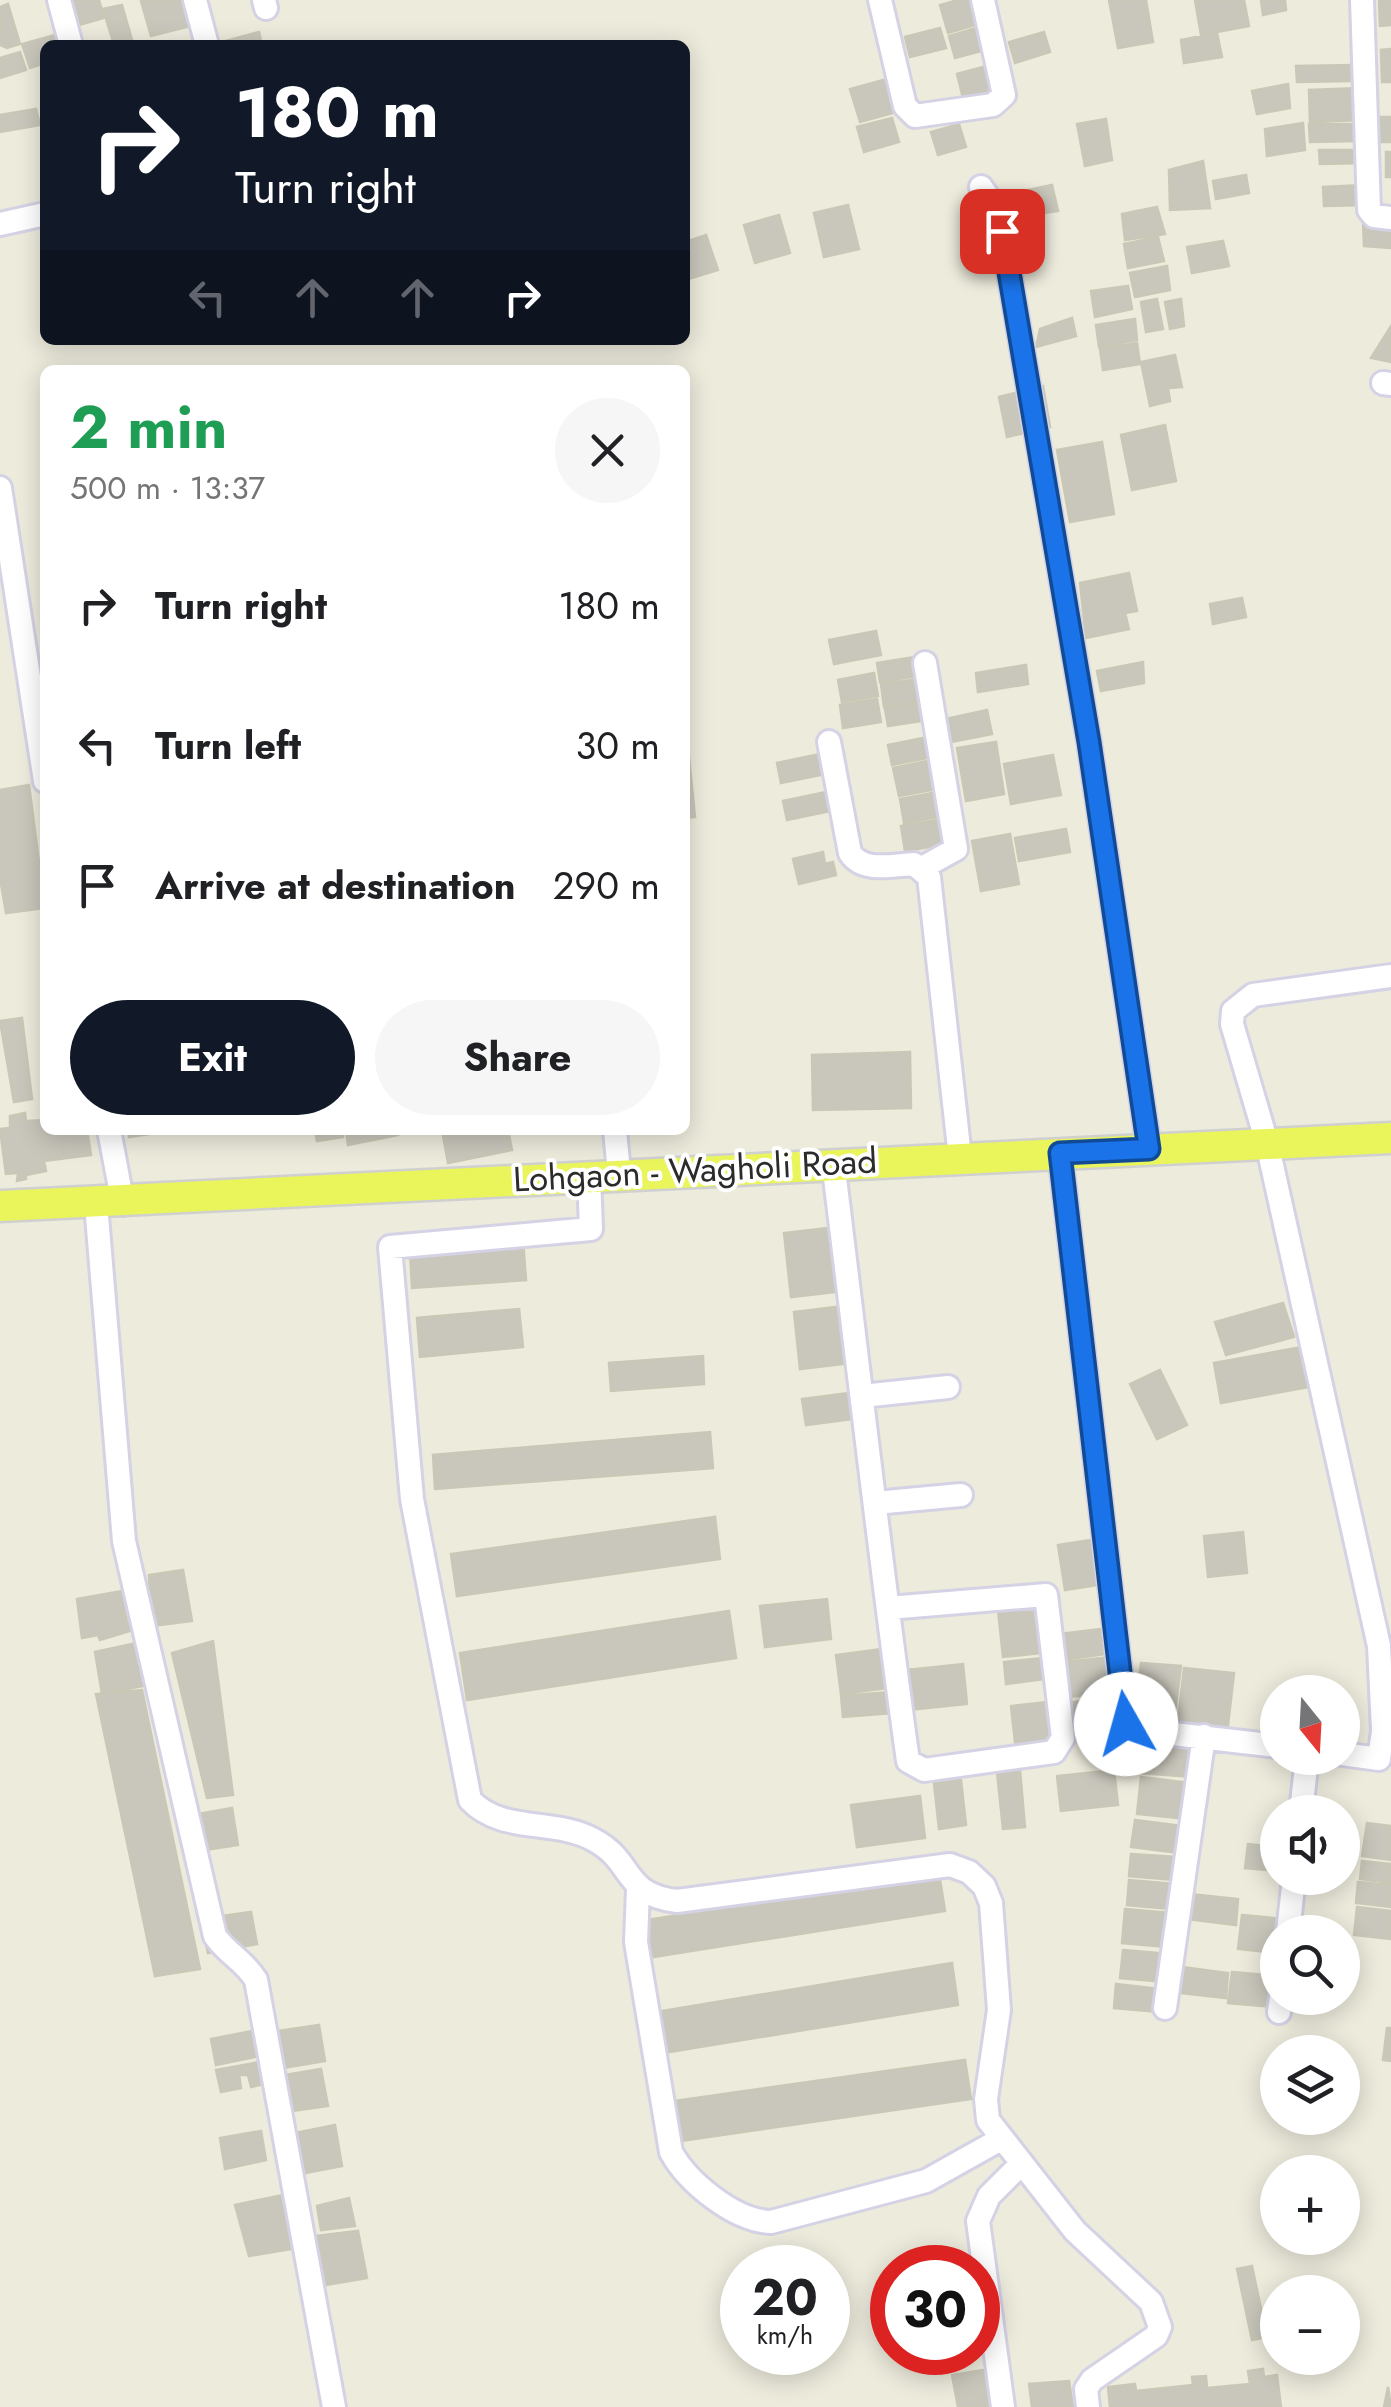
<!DOCTYPE html>
<html lang="en">
<head>
<meta charset="utf-8">
<style>
  body { margin:0; font-family:Jost,sans-serif; background:#f6f6f6; color:#202124; height:100vh; display:flex; flex-direction:column; font-size:38px; white-space:nowrap }
  * { box-sizing:border-box; margin:0 }
  p { font-size:32px; color:#757577 }
  .icon { flex:none; width:55px; height:55px; fill:none; stroke:currentColor; stroke-width:2; stroke-linecap:round; stroke-linejoin:round }
  .map { position:relative; flex:1; overflow:hidden }
  .panel { position:absolute; left:40px; top:365px; width:650px; height:770px; display:flex; flex-direction:column; background:#fff; border-radius:15px; box-shadow:0 5px 25px #0003 }
  .panel>* { flex:none }
  .top-card { position:absolute; left:40px; top:40px; width:650px; height:305px; border-radius:15px; box-shadow:0 5px 25px #0003; background:#111827; color:#fff; overflow:hidden }
  .needle { width:65px; rotate:162deg }
  .tools { position:absolute; left:1260px; top:1675px; display:grid; gap:20px }
  .tools a { display:grid; place-items:center; width:100px; height:100px; border-radius:50%; background:#fff; box-shadow:0 5px 25px #0003; font-size:50px }
  .speed { position:absolute; left:720px; top:2245px; display:flex; gap:20px; font-size:50px; font-weight:700; text-align:center }
  .speed>* { display:grid; place-content:center; width:130px; height:130px; border-radius:50%; background:#fff; box-shadow:0 5px 25px #0003; line-height:1 }
  .speed small { font-size:25px; font-weight:400 }
  .speed .limit { border:15px solid #d22; background:#fff; color:#111 }
  .pin { position:absolute; display:grid; place-items:center; width:85px; height:85px; color:#fff; margin:-42px; border-radius:20px; box-shadow:0 5px 15px #0006 }
  .me { position:absolute; width:110px; margin:-55px; rotate:353deg; stroke-linejoin:round; filter:drop-shadow(0 0 8px #0008) }
  .turn { display:flex; align-items:center; gap:35px; height:210px; padding:0 30px; font-size:45px }
  .turn .icon { width:130px; height:130px; stroke-width:2.5 }
  .turn b { display:block; font-size:70px; line-height:85px }
  .lanes { display:flex; align-items:center; height:95px; padding:0 30px; background:#0003; justify-content:center; gap:50px; direction:ltr }
  .lanes .off { opacity:.35 }
  .round { display:grid; place-items:center; flex:none; width:105px; height:105px; border-radius:52px; background:#f6f6f6 }
  .overview { display:flex; align-items:center; justify-content:space-between; height:170px; padding:0 30px }
  h1 { font-size:60px; font-weight:700; line-height:75px; color:#1e9e55 }
  .cta { display:flex; gap:20px; margin-top:auto; padding:20px 30px }
  .cta a { flex:1; height:115px; border-radius:60px; background:#111827; color:#fff; font-size:40px; font-weight:700; line-height:115px; text-align:center }
  .cta a+a { background:#f6f6f6; color:#202124 }
  ul { padding:0; list-style:none }
  li { display:flex; align-items:center; gap:30px; height:140px; padding:0 30px }
  li div { flex:1 }
  li b { display:block; font-size:38px }
  li em { font-style:normal }
  .map>svg:first-child { display:block }
  .building { fill:#c9c7bc; stroke:#c9c8b6; stroke-width:2.5 }
  .lines { fill:none; stroke-linecap:round; stroke-linejoin:round }
  .minor-casing { stroke:#d4d2e4; stroke-width:28 }
  .major-casing { stroke:#d0d0d0; stroke-width:35 }
  .minor { stroke:#fff; stroke-width:22 }
  .major { stroke:#e9f55a; stroke-width:30 }
  .route-casing { stroke:#114b97; stroke-width:25 }
  .route { stroke:#1a73e8; stroke-width:18 }
  .labels { text-anchor:middle; stroke-width:8; stroke-linejoin:round; paint-order:stroke }
  .street-label { font-size:35px; fill:#2b2b2b; stroke:#fff }
</style>
</head>
<body>
<div class="map">
<svg width="1391" height="2407" viewBox="0 0 1391 2407">
  <rect width="100%" height="100%" fill="#edebdc"/>
  <path class="building" d="M 64,0 L 99,0 L 104,18 L 72,27 Z
    M 186,0 L 194,25 L 151,36 L 141,1 Z
    M 958,0 L 980,0 L 986,22 L 948,33 L 940,5 Z
    M 1109,0 L 1146,0 L 1153,42 L 1118,48 Z
    M 1195,0 L 1244,0 L 1249,26 L 1201,35 Z
    M 1261,0 L 1285,0 L 1286,10 L 1263,15 Z
    M 1379,0 L 1391,0 L 1391,25 L 1380,26 Z
    M 8,4 L 20,44 L 7,48 L 0,45 L 0,7 Z
    M 122,5 L 132,40 L 114,45 L 103,9 Z
    M 986,25 L 992,48 L 955,58 L 949,36 Z
    M 940,28 L 946,48 L 910,57 L 905,37 Z
    M 259,32 L 262,45 L 218,43 Z
    M 1044,32 L 1050,52 L 1015,63 L 1009,42 Z
    M 1217,33 L 1222,57 L 1184,63 L 1181,40 Z
    M 55,35 L 58,45 L 45,45 L 45,63 L 30,68 L 22,44 Z
    M 1391,49 L 1391,82 L 1382,82 L 1381,50 Z
    M 20,52 L 26,70 L 0,78 L 0,58 Z
    M 994,64 L 1001,92 L 964,102 L 957,74 Z
    M 1353,65 L 1352,81 L 1297,82 L 1296,66 Z
    M 894,77 L 904,110 L 860,122 L 850,89 Z
    M 1288,84 L 1290,108 L 1257,114 L 1252,91 Z
    M 1359,88 L 1360,120 L 1310,122 L 1309,90 Z
    M 36,109 L 40,125 L 0,132 L 0,115 Z
    M 1379,117 L 1391,117 L 1391,142 L 1381,142 Z
    M 892,118 L 899,142 L 864,152 L 857,127 Z
    M 1106,119 L 1112,160 L 1085,166 L 1077,124 Z
    M 1303,123 L 1305,150 L 1267,156 L 1265,129 Z
    M 959,124 L 966,147 L 938,155 L 931,132 Z
    M 1309,124 L 1356,124 L 1356,141 L 1310,142 Z
    M 1319,150 L 1365,150 L 1364,163 L 1320,164 Z
    M 1386,152 L 1391,152 L 1391,177 L 1386,177 Z
    M 1203,161 L 1210,208 L 1170,210 L 1169,170 Z
    M 1246,175 L 1249,193 L 1216,199 L 1213,181 Z
    M 1052,185 L 1058,211 L 1011,218 L 1009,194 Z
    M 1364,185 L 1366,205 L 1324,206 L 1323,187 Z
    M 848,205 L 859,249 L 824,257 L 814,213 Z
    M 1157,207 L 1165,234 L 1125,240 L 1122,214 Z
    M 779,215 L 790,253 L 755,263 L 744,225 Z
    M 1363,221 L 1391,222 L 1391,248 L 1364,246 Z
    M 706,235 L 718,270 L 685,280 L 685,242 Z
    M 1158,237 L 1164,261 L 1128,268 L 1124,244 Z
    M 1223,241 L 1229,266 L 1192,273 L 1187,247 Z
    M 1167,266 L 1170,290 L 1135,297 L 1130,273 Z
    M 1128,286 L 1132,309 L 1095,317 L 1091,291 Z
    M 1157,299 L 1163,329 L 1146,332 L 1141,302 Z
    M 1181,299 L 1184,326 L 1170,329 L 1165,302 Z
    M 1072,318 L 1076,336 L 1036,347 L 1040,329 Z
    M 1135,319 L 1137,340 L 1099,347 L 1096,325 Z
    M 1391,326 L 1391,362 L 1371,358 Z
    M 1137,343 L 1140,364 L 1103,370 L 1100,349 Z
    M 1175,355 L 1182,387 L 1168,388 L 1170,401 L 1150,406 L 1141,362 Z
    M 1043,386 L 1050,427 L 1007,437 L 999,397 Z
    M 1165,425 L 1176,481 L 1132,490 L 1121,435 Z
    M 1102,442 L 1114,514 L 1070,522 L 1057,450 Z
    M 1129,573 L 1137,611 L 1125,613 L 1129,629 L 1086,638 L 1080,583 Z
    M 1242,598 L 1246,617 L 1213,624 L 1210,604 Z
    M 876,631 L 881,655 L 834,664 L 829,640 Z
    M 915,657 L 918,676 L 880,682 L 877,663 Z
    M 1143,662 L 1144,683 L 1101,691 L 1097,671 Z
    M 1026,665 L 1028,684 L 978,692 L 976,673 Z
    M 874,673 L 878,696 L 842,702 L 838,680 Z
    M 920,679 L 923,701 L 884,707 L 881,684 Z
    M 877,699 L 881,722 L 843,728 L 840,705 Z
    M 925,702 L 928,720 L 888,726 L 885,709 Z
    M 987,710 L 992,734 L 951,742 L 946,719 Z
    M 928,737 L 932,757 L 892,765 L 888,745 Z
    M 996,742 L 1004,794 L 966,801 L 957,748 Z
    M 685,747 L 688,747 L 695,817 L 685,818 Z
    M 820,754 L 825,774 L 781,783 L 777,763 Z
    M 1053,755 L 1061,795 L 1011,804 L 1004,764 Z
    M 932,760 L 937,789 L 899,796 L 893,768 Z
    M 29,785 L 45,908 L 6,913 L 0,878 L 0,790 Z
    M 826,792 L 830,811 L 787,820 L 783,801 Z
    M 938,792 L 943,816 L 904,823 L 900,799 Z
    M 943,819 L 947,844 L 905,851 L 901,826 Z
    M 1066,829 L 1070,852 L 1019,861 L 1015,838 Z
    M 1010,834 L 1019,884 L 981,891 L 972,841 Z
    M 823,852 L 825,864 L 833,862 L 836,875 L 799,884 L 793,859 Z
    M 22,1018 L 32,1099 L 14,1102 L 0,1021 Z
    M 910,1052 L 911,1108 L 813,1110 L 812,1055 Z
    M 25,1113 L 26,1121 L 45,1120 L 45,1130 L 87,1130 L 91,1155 L 44,1161 L 46,1171 L 26,1175 L 26,1179 L 17,1181 L 18,1173 L 6,1174 L 0,1129 L 10,1128 L 10,1116 Z
    M 128,1130 L 175,1130 L 129,1137 Z
    M 315,1130 L 342,1130 L 343,1137 L 317,1141 Z
    M 346,1130 L 397,1130 L 398,1135 L 348,1145 Z
    M 442,1130 L 508,1130 L 512,1150 L 448,1163 Z
    M 829,1228 L 836,1292 L 791,1297 L 784,1233 Z
    M 523,1241 L 526,1280 L 412,1288 L 410,1250 Z
    M 1283,1303 L 1294,1337 L 1226,1355 L 1215,1322 Z
    M 844,1306 L 851,1363 L 800,1369 L 794,1312 Z
    M 519,1309 L 523,1347 L 420,1357 L 417,1318 Z
    M 1302,1347 L 1309,1387 L 1221,1403 L 1214,1363 Z
    M 703,1356 L 704,1384 L 611,1391 L 609,1363 Z
    M 1160,1370 L 1187,1425 L 1157,1439 L 1130,1384 Z
    M 850,1393 L 853,1419 L 806,1425 L 802,1399 Z
    M 710,1432 L 713,1468 L 435,1489 L 433,1455 Z
    M 715,1517 L 720,1559 L 457,1596 L 451,1554 Z
    M 1243,1532 L 1247,1573 L 1208,1577 L 1204,1536 Z
    M 1098,1539 L 1104,1584 L 1065,1590 L 1058,1545 Z
    M 183,1570 L 192,1621 L 151,1626 L 149,1575 Z
    M 128,1590 L 130,1607 L 124,1610 L 130,1631 L 100,1640 L 98,1635 L 82,1638 L 77,1599 Z
    M 827,1599 L 831,1639 L 765,1647 L 760,1606 Z
    M 1037,1606 L 1042,1653 L 1003,1657 L 998,1610 Z
    M 729,1611 L 736,1658 L 467,1700 L 460,1653 Z
    M 1110,1628 L 1113,1653 L 1062,1660 L 1059,1634 Z
    M 213,1641 L 233,1795 L 207,1798 L 172,1653 Z
    M 141,1642 L 148,1685 L 102,1694 L 95,1652 Z
    M 883,1649 L 888,1688 L 841,1694 L 836,1655 Z
    M 1112,1657 L 1115,1692 L 1067,1697 L 1064,1662 Z
    M 1042,1658 L 1045,1679 L 1006,1684 L 1004,1662 Z
    M 1141,1663 L 1181,1666 L 1173,1729 L 1134,1725 Z
    M 963,1664 L 967,1704 L 909,1710 L 905,1670 Z
    M 1184,1668 L 1234,1673 L 1227,1734 L 1177,1729 Z
    M 142,1690 L 200,1969 L 155,1976 L 96,1694 Z
    M 890,1692 L 892,1713 L 843,1717 L 841,1696 Z
    M 1117,1698 L 1121,1735 L 1068,1741 L 1064,1703 Z
    M 1048,1702 L 1053,1747 L 1016,1751 L 1011,1706 Z
    M 1143,1734 L 1195,1738 L 1192,1777 L 1140,1773 Z
    M 1020,1770 L 1025,1827 L 1003,1829 L 997,1772 Z
    M 1114,1770 L 1118,1805 L 1061,1811 L 1057,1776 Z
    M 1141,1777 L 1191,1783 L 1187,1819 L 1137,1814 Z
    M 961,1780 L 966,1825 L 939,1829 L 934,1783 Z
    M 920,1796 L 925,1838 L 857,1847 L 851,1805 Z
    M 232,1808 L 238,1845 L 192,1852 L 187,1816 Z
    M 1135,1820 L 1183,1826 L 1180,1853 L 1131,1847 Z
    M 1367,1823 L 1391,1826 L 1391,1860 L 1362,1856 Z
    M 1248,1844 L 1278,1847 L 1278,1871 L 1245,1868 Z
    M 1131,1854 L 1176,1857 L 1174,1880 L 1129,1876 Z
    M 1362,1861 L 1391,1864 L 1391,1883 L 1360,1879 Z
    M 939,1873 L 945,1911 L 647,1958 L 641,1921 Z
    M 1129,1880 L 1173,1884 L 1170,1909 L 1127,1905 Z
    M 1358,1882 L 1391,1885 L 1391,1907 L 1356,1903 Z
    M 1190,1894 L 1238,1899 L 1236,1925 L 1186,1919 Z
    M 1357,1907 L 1391,1911 L 1391,1939 L 1354,1935 Z
    M 1125,1909 L 1170,1913 L 1167,1947 L 1122,1943 Z
    M 251,1912 L 257,1944 L 208,1953 L 201,1919 Z
    M 1242,1915 L 1284,1919 L 1278,1932 L 1278,1953 L 1238,1949 Z
    M 1123,1950 L 1168,1954 L 1165,1982 L 1120,1978 Z
    M 952,1963 L 958,2005 L 663,2053 L 656,2012 Z
    M 1182,1967 L 1228,1973 L 1226,1998 L 1180,1993 Z
    M 1232,1972 L 1278,1976 L 1275,2007 L 1228,2003 Z
    M 1116,1984 L 1161,1989 L 1159,2012 L 1114,2008 Z
    M 319,2025 L 325,2061 L 277,2069 L 271,2032 Z
    M 1387,2028 L 1391,2028 L 1391,2061 L 1383,2060 Z
    M 252,2031 L 255,2057 L 216,2065 L 211,2039 Z
    M 965,2060 L 971,2099 L 673,2142 L 667,2102 Z
    M 260,2062 L 264,2084 L 251,2087 L 248,2075 L 239,2075 L 241,2088 L 221,2092 L 216,2070 Z
    M 321,2069 L 328,2106 L 284,2112 L 279,2076 Z
    M 335,2125 L 342,2166 L 295,2175 L 290,2134 Z
    M 261,2131 L 266,2160 L 225,2169 L 220,2138 Z
    M 283,2195 L 291,2249 L 249,2256 L 235,2205 Z
    M 349,2198 L 355,2226 L 321,2230 L 317,2206 Z
    M 358,2231 L 367,2278 L 320,2286 L 315,2236 Z
    M 1252,2266 L 1267,2337 L 1252,2340 L 1237,2269 Z
    M 990,2369 L 997,2407 L 958,2407 L 952,2375 Z
    M 1263,2369 L 1264,2377 L 1277,2375 L 1281,2407 L 1110,2407 L 1108,2387 L 1135,2384 L 1136,2391 L 1193,2385 L 1192,2377 L 1206,2376 L 1207,2388 L 1250,2384 L 1248,2371 Z
    M 1069,2381 L 1073,2407 L 1032,2407 L 1029,2384 Z
    M 1388,2387 L 1391,2407 L 1384,2407 Z"/>
  <g class="lines">
    <g class="minor-casing">
      <path id="minor" d="M 59,0 L 71,45
        M 195,0 L 207,45
        M 264,0 L 266,8
        M 880,0 L 905,106 L 915,116 L 993,105 L 1004,95 L 983,0
        M 1362,0 L 1369,210 L 1374,216 L 1391,218
        M 981,187 L 995,207 L 1002,231 L 1089,742 L 1149,1149
        M 0,224 L 45,214
        M 1383,383 L 1391,384
        M 0,488 L 45,781
        M 829,742 L 850,853 C 863,873 892,865 914,864 L 929,877 L 960,1157
        M 922,868 L 956,849 L 925,663
        M 109,1130 L 123,1204
        M 615,1130 L 619,1173
        M 1060,1153 L 1126,1724 L 1147,1731 L 1278,1746
        M 833,1162 C 858,1362 880,1562 908,1761 L 924,1770 L 1054,1752 L 1063,1738 L 1046,1595 L 888,1608
        M 589,1175 L 591,1229 L 390,1247 L 412,1499 L 470,1800 C 502,1834 555,1818 594,1840 C 635,1862 621,1894 677,1901 L 950,1865 L 969,1872 L 984,1886 L 991,1903 L 999,2010 L 986,2099 L 988,2120 L 1075,2231 L 1151,2302 L 1160,2327 L 1156,2336 L 1092,2380 L 1086,2389 L 1088,2407
        M 96,1204 L 124,1541 L 215,1936 C 228,1955 244,1960 256,1980 L 334,2407
        M 862,1396 L 948,1387
        M 875,1503 L 961,1495
        M 1342,1754 L 1379,1759 L 1383,1731 L 1379,1646 L 1267,1143 L 1232,1024 L 1233,1011 L 1253,995 L 1391,976
        M 1301,1812 L 1307,1758
        M 638,1889 L 636,1942 L 671,2152 C 688,2183 735,2221 771,2222 L 926,2181 L 1001,2139
        M 1288,1932 L 1294,1878
        M 1165,2008 L 1204,1736
        M 1279,2012 L 1281,1998
        M 1003,2407 L 978,2221 L 989,2196 L 1021,2164"/>
    </g>
    <g class="major-casing">
      <path id="major" d="M 0,1206 L 1391,1138"/>
    </g>
    <use href="#minor" class="minor"/>
    <use href="#major" class="major"/>
  </g>
  <g class="lines">
    <g class="route-casing">
      <path id="route" d="M 1002,231 L 1089,742 L 1149,1149 L 1060,1153 L 1126,1724"/>
    </g>
    <use href="#route" class="route"/>
  </g>
  <g class="labels">
    <g class="street-label">
      <text transform="translate(695 1170) rotate(-3)" y="12">Lohgaon - Wagholi Road</text>
    </g>
  </g>
</svg>
<div class="tools">
<a><svg class="needle" viewBox="-14 -14 28 28"><path d="M0-13l5 13h-10z" fill="#e53935"/><path d="M0 13l5-13h-10z" fill="#757577"/></svg></a>
<a><svg class="icon" aria-label="sound" viewBox="0 0 24 24"><path d="M4 9h4l5-4v14l-5-4H4zM17 9q2 3 0 6"/></svg></a>
<a><svg class="icon" aria-label="search" viewBox="0 0 24 24"><circle cx="10" cy="10" r="6"/><path d="M15 15l6 6"/></svg></a>
<a><svg class="icon" aria-label="layers" viewBox="0 0 24 24"><path d="M12 4l9 5-9 5-9-5zM3 14l9 5 9-5"/></svg></a>
<a>+</a>
<a>−</a>
</div>
<div class="speed"><div>20<small>km/h</small></div><div class="limit">30</div></div>
<div class="pin" style="left:1002px;top:231px;background:#d93025"><svg class="icon" aria-label="arrive" viewBox="0 0 24 24"><path d="M6 21V4h12l-3 4 3 4H6"/></svg></div>
<svg class="me" style="left:1126px;top:1724px" viewBox="-20 -20 40 40"><circle r="19" fill="#fff"/><path d="M0-13L10 11 0 6-10 11z" fill="#1a73e8"/></svg>
<div class="top-card">
<div class="turn"><svg class="icon" aria-label="right" viewBox="0 0 24 24"><path d="M7 20v-9h11M14 6l5 5-5 5"/></svg><div><b>180 m</b>Turn right</div></div>
<div class="lanes"><svg class="icon off" aria-label="left" viewBox="0 0 24 24"><path d="M17 20v-9H6M10 6l-5 5 5 5"/></svg><svg class="icon off" aria-label="ahead" viewBox="0 0 24 24"><path d="M12 20V5M6 11l6-6 6 6"/></svg><svg class="icon off" aria-label="ahead" viewBox="0 0 24 24"><path d="M12 20V5M6 11l6-6 6 6"/></svg><svg class="icon" aria-label="right" viewBox="0 0 24 24"><path d="M7 20v-9h11M14 6l5 5-5 5"/></svg></div>
</div>
<section class="panel">
<div class="overview"><div><h1>2 min</h1><p>500 m · 13:37</p></div><a class="round"><svg class="icon" aria-label="close" viewBox="0 0 24 24"><path d="M6 6l12 12M18 6L6 18"/></svg></a></div>
<ul>
<li><svg class="icon" aria-label="right" viewBox="0 0 24 24"><path d="M7 20v-9h11M14 6l5 5-5 5"/></svg><div><b>Turn right</b></div><em>180 m</em></li>
<li><svg class="icon" aria-label="left" viewBox="0 0 24 24"><path d="M17 20v-9H6M10 6l-5 5 5 5"/></svg><div><b>Turn left</b></div><em>30 m</em></li>
<li><svg class="icon" aria-label="arrive" viewBox="0 0 24 24"><path d="M6 21V4h12l-3 4 3 4H6"/></svg><div><b>Arrive at destination</b></div><em>290 m</em></li>
</ul>
<div class="cta"><a>Exit</a><a>Share</a></div>
</section>
</div>
</body>
</html>
